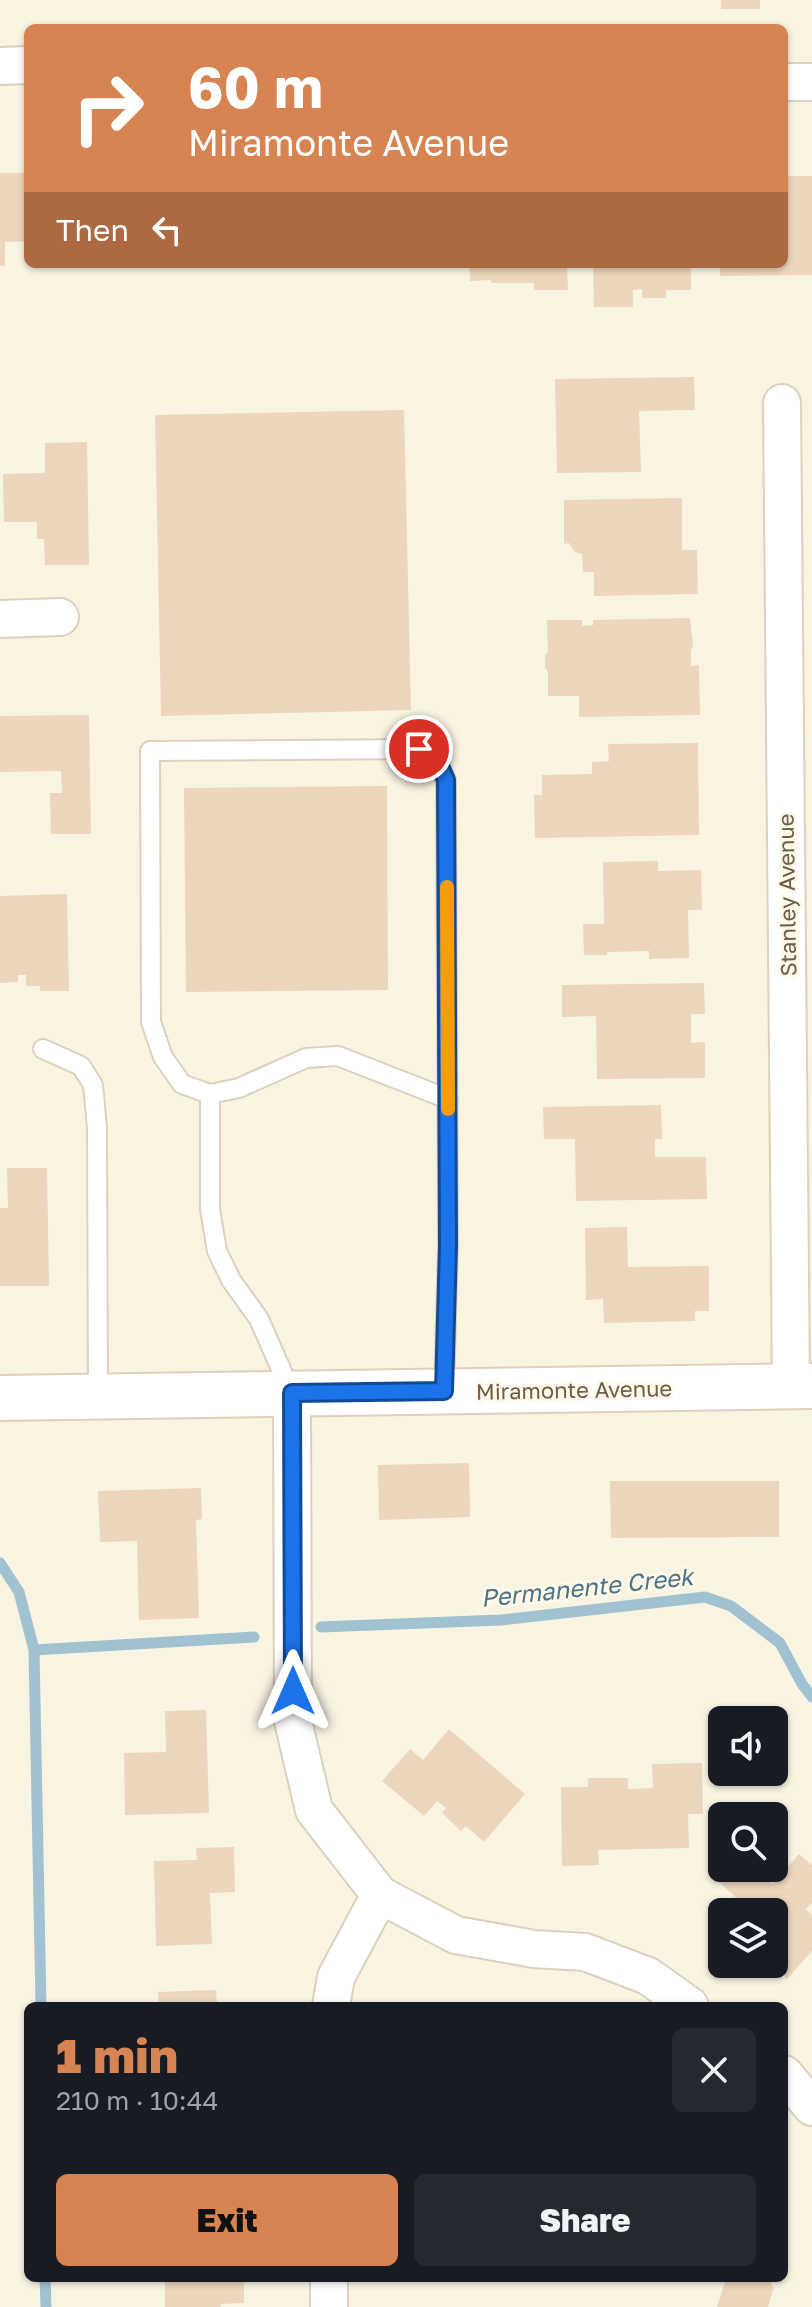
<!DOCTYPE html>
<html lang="en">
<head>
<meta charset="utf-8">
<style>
  body { margin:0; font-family:"Golos Text",sans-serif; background:#242831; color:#f1f3f6; height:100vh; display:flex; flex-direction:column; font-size:30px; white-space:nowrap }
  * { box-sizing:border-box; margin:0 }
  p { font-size:26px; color:#9ea1a6 }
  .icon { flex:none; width:44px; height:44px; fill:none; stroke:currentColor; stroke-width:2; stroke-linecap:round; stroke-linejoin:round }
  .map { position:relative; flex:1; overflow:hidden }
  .sheet { position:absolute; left:24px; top:2002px; width:764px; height:280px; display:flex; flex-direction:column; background:#171b24; border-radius:12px; box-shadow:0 2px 6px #0004 }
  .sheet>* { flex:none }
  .hud { position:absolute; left:24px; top:24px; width:764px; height:244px; border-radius:12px; box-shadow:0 2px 6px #0004; background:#d78453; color:#fff; overflow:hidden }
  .controls { position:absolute; left:708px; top:1706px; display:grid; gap:16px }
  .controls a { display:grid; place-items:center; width:80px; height:80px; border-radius:12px; background:#171b24; box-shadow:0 2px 6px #0004; font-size:40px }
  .pin { position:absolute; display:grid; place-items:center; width:68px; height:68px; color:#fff; margin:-34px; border:4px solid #fff; border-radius:50%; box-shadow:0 2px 8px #0007 }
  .me { position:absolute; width:88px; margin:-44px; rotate:0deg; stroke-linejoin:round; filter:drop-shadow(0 0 6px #0008) }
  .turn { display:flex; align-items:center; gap:28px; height:168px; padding:0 32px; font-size:36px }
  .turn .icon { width:104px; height:104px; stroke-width:2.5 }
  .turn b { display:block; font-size:56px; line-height:68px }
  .then { display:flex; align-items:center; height:76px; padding:0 32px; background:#0003; gap:16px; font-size:30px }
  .round { display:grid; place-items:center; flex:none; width:84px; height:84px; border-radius:12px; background:#242831 }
  .overview { display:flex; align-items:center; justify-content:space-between; height:136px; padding:0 32px }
  h1 { font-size:48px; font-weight:800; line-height:60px; color:#d78453 }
  .primary-button { display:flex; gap:16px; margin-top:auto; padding:16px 32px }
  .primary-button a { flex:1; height:92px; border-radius:12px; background:#d78453; color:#111; font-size:32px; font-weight:800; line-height:92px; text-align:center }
  .primary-button a+a { background:#242831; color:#f1f3f6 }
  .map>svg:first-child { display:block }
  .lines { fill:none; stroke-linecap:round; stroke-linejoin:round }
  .stream { stroke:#a1c2d1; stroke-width:11 }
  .building { fill:#ecd6bd }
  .lane-casing { stroke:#dcd1bf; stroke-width:22 }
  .street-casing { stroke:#dcd1bf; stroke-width:40 }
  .secondary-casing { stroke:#ded0bb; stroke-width:48 }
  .lane { stroke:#fff; stroke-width:18 }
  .street { stroke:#fff; stroke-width:36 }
  .secondary { stroke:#fff; stroke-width:44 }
  .route-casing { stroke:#114b97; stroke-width:20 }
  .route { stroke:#1a73e8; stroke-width:14 }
  .slow { stroke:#f59e0b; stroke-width:14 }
  .labels { text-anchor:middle; stroke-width:6; stroke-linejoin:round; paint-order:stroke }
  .street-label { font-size:22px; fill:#6e5d4b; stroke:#fdf8e8 }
  .water-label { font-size:24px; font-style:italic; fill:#4c7486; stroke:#fdf8e8 }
</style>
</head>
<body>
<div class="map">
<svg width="812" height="2307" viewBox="0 0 812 2307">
  <rect width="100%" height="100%" fill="#f9f4e2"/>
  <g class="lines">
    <path class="stream" d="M 0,1563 L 19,1592 L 34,1650 L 41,2006
      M 321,1627 L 501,1620 L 705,1597 L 731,1606 L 780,1643 L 802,1684 L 812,1697
      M 34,1650 L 254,1637
      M 45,2278 L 46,2307"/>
  </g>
  <path class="building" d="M 721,0 L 760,0 L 760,9 L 721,9 Z
    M 0,173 L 28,173 L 28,241 L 5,242 L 5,266 L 0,266 Z
    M 784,176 L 812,176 L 812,275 L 720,276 L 720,264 L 784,264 Z
    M 469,264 L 567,264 L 568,290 L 534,290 L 534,283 L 491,283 L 491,280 L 470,281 Z
    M 593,264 L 691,264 L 691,290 L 666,290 L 666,298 L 642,298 L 642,289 L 633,290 L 633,307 L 594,307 Z
    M 694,377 L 695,410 L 639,411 L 641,472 L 557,473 L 555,379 Z
    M 404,410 L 411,710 L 161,716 L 155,415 Z
    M 87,442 L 89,565 L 45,565 L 44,539 L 37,539 L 37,522 L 4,522 L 3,474 L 45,473 L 45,443 Z
    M 682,498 L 682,550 L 697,550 L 698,594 L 594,596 L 594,572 L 583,572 L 582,554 L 575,552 L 569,543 L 564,544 L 564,500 Z
    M 690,618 L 693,647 L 691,650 L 691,666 L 699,665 L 700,715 L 579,717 L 579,696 L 548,696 L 548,672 L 545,668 L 545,656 L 548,651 L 547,620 L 582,620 L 582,626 L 593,625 L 593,620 Z
    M 89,715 L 91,834 L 51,834 L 50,793 L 62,793 L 61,771 L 0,772 L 0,716 Z
    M 698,743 L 699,835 L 535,838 L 534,795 L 542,795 L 542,775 L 592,774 L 592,762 L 609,761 L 608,744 Z
    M 387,786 L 388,990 L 186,992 L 184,788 Z
    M 658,861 L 658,871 L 701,870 L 702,910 L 688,910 L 689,958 L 649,959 L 649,951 L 607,952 L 607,955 L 584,955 L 583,924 L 604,924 L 603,862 Z
    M 67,894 L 69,991 L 40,991 L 40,986 L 26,986 L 26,975 L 18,975 L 18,982 L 0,983 L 0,896 Z
    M 704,983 L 705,1014 L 691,1014 L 691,1043 L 705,1042 L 705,1078 L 597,1079 L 596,1016 L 562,1017 L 562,985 Z
    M 661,1105 L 662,1139 L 655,1139 L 655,1157 L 706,1157 L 707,1199 L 576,1201 L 575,1139 L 544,1139 L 543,1107 Z
    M 7,1168 L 47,1168 L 49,1286 L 0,1286 L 0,1208 L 8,1208 Z
    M 627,1227 L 628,1267 L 709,1266 L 709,1311 L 695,1311 L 695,1321 L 604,1323 L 603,1299 L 586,1300 L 585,1228 Z
    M 469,1463 L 470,1517 L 379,1520 L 378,1465 Z
    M 610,1481 L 779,1481 L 779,1537 L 611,1538 Z
    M 201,1488 L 202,1519 L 196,1520 L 199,1618 L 139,1620 L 137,1541 L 100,1542 L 98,1491 Z
    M 206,1710 L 209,1813 L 125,1815 L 124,1753 L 166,1752 L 165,1711 Z
    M 449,1729 L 525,1794 L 484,1842 L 466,1826 L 461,1831 L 442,1813 L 446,1808 L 437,1801 L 424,1816 L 382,1781 L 410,1749 L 423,1760 Z
    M 702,1763 L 703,1814 L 688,1814 L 689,1848 L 598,1850 L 599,1865 L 562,1866 L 561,1787 L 588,1787 L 588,1778 L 628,1778 L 628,1789 L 653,1788 L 652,1764 Z
    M 234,1847 L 235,1892 L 210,1893 L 212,1944 L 156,1946 L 154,1861 L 197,1860 L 196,1848 Z
    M 799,1854 L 812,1865 L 812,1903 L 806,1909 L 812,1915 L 812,1951 L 787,1979 L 771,1964 L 774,1964 L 774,1912 L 752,1912 L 709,1873 L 722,1858 L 722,1868 L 756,1868 L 773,1884 Z
    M 216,1990 L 217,2006 L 159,2006 L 158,1992 Z
    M 165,2278 L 244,2278 L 244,2303 L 220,2304 L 221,2307 L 165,2307 Z
    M 726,2278 L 773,2278 L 771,2286 L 774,2287 L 768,2307 L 717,2307 Z"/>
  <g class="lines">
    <g class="lane-casing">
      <path id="lane" d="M 43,1049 L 81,1066 L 93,1085 L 97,1128 L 98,1397
        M 210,1094 L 210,1209 L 217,1251 L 231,1280 L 259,1319 L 291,1392
        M 444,1391 L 448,1246 L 446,780 L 435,755 L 419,749 L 150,751 L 151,1022 L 163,1057 L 182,1084 L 210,1094 L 239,1088 L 306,1058 L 338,1056 L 448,1099"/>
    </g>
    <g class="street-casing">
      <path id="street" d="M 0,66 L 28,65
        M 784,82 L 812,82
        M 782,403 L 791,1386
        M 0,619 L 60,617
        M 292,1393 L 293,1721 L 314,1810 L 380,1895 L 456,1935 L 534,1949 L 585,1952 L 648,1976 L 690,2006
        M 331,2006 L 336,1977 L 380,1895
        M 784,2074 L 812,2107
        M 329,2278 L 329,2307"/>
    </g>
    <g class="secondary-casing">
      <path id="secondary" d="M 0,1398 L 812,1386"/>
    </g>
    <use href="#lane" class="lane"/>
    <use href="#street" class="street"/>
    <use href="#secondary" class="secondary"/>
  </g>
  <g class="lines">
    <g class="route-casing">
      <path id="route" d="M 293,1691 L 292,1393 L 444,1391 L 448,1246 L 446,780 L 435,755 L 419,749"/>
    </g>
    <use href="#route" class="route"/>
    <path class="slow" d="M 447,887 L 448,1109"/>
  </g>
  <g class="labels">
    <g class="street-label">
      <text transform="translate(787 895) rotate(-91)" y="8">Stanley Avenue</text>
      <text transform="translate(574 1390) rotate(-1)" y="8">Miramonte Avenue</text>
    </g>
    <g class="water-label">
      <text transform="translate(587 1588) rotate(-6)" y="8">Permanente Creek</text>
    </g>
  </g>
</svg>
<div class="controls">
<a><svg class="icon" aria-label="sound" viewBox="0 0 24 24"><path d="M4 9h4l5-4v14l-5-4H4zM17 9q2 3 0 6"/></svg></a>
<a><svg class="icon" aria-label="search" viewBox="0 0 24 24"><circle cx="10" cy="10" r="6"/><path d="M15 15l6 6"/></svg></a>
<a><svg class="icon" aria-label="layers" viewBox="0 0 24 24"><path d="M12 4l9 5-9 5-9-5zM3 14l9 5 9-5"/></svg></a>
</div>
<div class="pin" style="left:419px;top:749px;background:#d93025"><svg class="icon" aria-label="arrive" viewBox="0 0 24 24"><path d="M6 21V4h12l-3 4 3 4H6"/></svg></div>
<svg class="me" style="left:293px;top:1691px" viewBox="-20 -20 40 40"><path d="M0-17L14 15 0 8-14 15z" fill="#1a73e8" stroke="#fff" stroke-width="4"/></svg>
<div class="hud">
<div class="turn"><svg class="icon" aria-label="right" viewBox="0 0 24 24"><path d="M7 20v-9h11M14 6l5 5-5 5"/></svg><div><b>60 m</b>Miramonte Avenue</div></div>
<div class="then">Then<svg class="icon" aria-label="left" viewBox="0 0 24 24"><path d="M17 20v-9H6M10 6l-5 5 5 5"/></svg></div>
</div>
<section class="sheet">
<div class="overview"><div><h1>1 min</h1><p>210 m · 10:44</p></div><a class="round"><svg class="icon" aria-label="close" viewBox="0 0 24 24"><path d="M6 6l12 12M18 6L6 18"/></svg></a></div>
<div class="primary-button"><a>Exit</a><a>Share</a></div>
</section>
</div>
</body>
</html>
